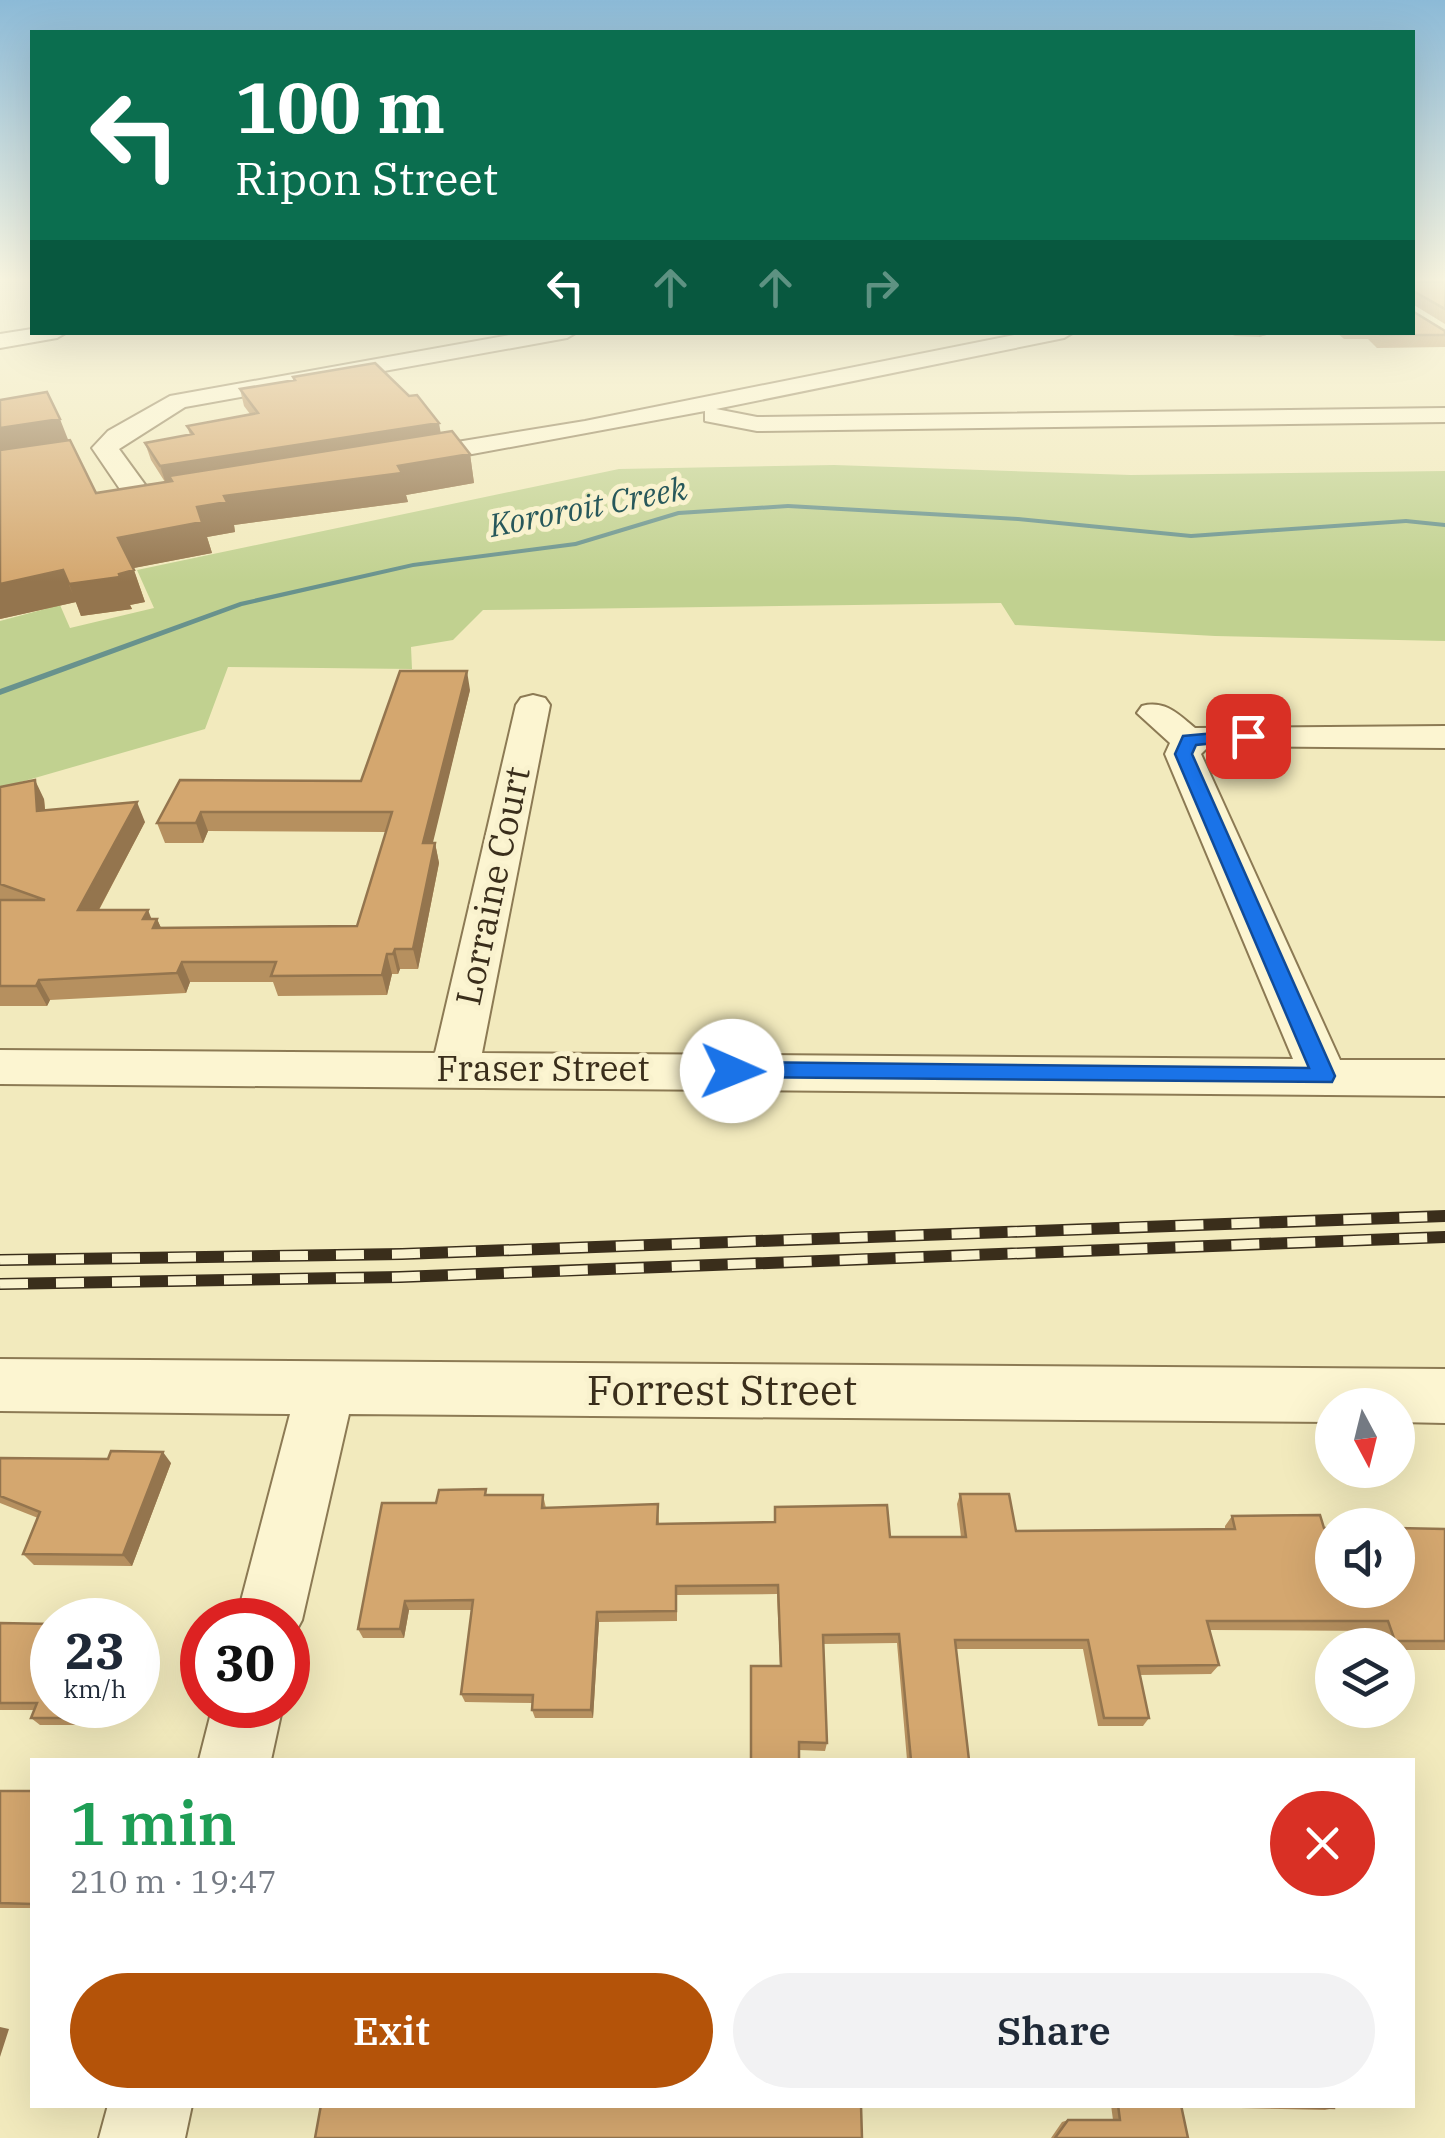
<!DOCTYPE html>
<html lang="en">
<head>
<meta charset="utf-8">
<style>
  body { margin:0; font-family:"IBM Plex Serif",serif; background:#f2f2f3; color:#1f2937; height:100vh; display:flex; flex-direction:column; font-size:38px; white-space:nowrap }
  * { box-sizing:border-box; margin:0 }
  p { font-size:32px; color:#747a83 }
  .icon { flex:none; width:55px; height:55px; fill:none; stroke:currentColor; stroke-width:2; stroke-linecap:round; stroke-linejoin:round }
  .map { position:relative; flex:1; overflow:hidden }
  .details { position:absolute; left:30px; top:1758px; width:1385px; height:350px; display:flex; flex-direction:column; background:#fff; border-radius:0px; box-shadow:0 10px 40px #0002 }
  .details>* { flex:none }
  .hud { position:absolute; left:30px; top:30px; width:1385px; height:305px; border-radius:0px; box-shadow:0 10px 40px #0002; background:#0b6e4f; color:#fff; overflow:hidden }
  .needle { width:65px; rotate:173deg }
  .controls { position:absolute; left:1315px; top:1388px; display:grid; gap:20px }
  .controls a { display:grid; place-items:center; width:100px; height:100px; border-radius:50%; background:#fff; box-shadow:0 10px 40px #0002; font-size:50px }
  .speed { position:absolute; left:30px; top:1598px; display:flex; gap:20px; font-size:50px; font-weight:700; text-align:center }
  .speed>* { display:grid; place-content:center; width:130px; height:130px; border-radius:50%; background:#fff; box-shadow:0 10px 40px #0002; line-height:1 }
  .speed small { font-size:25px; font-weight:400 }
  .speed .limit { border:15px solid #d22; background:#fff; color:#111 }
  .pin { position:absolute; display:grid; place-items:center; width:85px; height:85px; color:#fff; margin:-42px; border-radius:20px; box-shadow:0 5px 15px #0006 }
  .me { position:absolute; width:110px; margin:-55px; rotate:91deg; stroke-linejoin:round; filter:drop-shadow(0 0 8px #0008) }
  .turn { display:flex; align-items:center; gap:35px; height:210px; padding:0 40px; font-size:45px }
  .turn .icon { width:130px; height:130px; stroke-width:2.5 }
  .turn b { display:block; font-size:70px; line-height:85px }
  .lanes { display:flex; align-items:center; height:95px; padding:0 40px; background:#0003; justify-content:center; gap:50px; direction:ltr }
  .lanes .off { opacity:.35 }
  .round { display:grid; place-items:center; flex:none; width:105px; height:105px; border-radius:52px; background:#f2f2f3 }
  .overview { display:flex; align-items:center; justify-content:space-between; height:170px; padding:0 40px }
  h1 { font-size:60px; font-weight:600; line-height:75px; color:#1e9e55 }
  .cta { display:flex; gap:20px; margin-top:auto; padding:20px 40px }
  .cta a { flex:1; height:115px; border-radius:60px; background:#b45309; color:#fff; font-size:40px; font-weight:600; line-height:115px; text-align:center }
  .cta a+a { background:#f2f2f3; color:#1f2937 }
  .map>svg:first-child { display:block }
  .green { fill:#c1d190 }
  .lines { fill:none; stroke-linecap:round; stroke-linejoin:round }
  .stream { fill:#68928d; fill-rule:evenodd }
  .minor-casing { stroke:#8c7a54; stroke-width:4 }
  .minor { fill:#fcf5d1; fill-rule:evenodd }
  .rail-casing { stroke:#3a2e1b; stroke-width:12 }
  .rail { stroke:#f9f2ce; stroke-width:9; stroke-dasharray:28; stroke-linecap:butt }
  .wall { fill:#b6905f }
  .shaded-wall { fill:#94754e }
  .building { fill:#d4a76f; stroke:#94754e; stroke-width:2.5 }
  .route { fill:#1a73e8; stroke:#114b97; stroke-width:2.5 }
  .labels { text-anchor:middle; stroke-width:10; stroke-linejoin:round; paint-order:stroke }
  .far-water-label { font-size:32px; font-style:italic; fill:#28585b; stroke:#f9f2ce }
  .street-label { font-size:35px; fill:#3a2e1b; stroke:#f9f2ce }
  .near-street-label { font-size:42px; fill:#3a2e1b; stroke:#f9f2ce }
</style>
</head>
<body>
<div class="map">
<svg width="1445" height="2138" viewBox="0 0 1445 2138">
  <rect width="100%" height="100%" fill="#f2eabd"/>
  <path class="green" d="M 834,465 L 1131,475 L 1445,471 L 1445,641 L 1215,636 L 1015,625 L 1001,603 L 483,610 L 453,640 L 411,647 L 412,669 L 228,667 L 205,729 L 0,788 L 0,621 L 60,605 L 70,628 L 154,608 L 137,570 L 619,469 Z"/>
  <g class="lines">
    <path class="stream" d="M 788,504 L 1018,517 L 1191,534 L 1406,519 L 1445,523 L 1445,527 L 1406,523 L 1191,538 L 1018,521 L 788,508 L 679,515 L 576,546 L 413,567 L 242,606 L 0,695 L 0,689 L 240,602 L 413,563 L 575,542 L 678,511 Z"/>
    <g class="minor-casing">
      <path id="minor" d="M 32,329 L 67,332 L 57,338 L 0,348 L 0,334 Z
        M 527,332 L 577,332 L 567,338 L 185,407 L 119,449 L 146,486 L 192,484 L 206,492 L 202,498 L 128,501 L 92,448 L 108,431 L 170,396 Z
        M 1029,332 L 1074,332 L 1064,338 L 716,409 L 757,417 L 1445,408 L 1445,422 L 757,431 L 705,421 L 705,411 L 402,467 L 389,459 L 402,451 L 585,421 Z
        M 533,695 L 545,698 L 550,705 L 482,1053 L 1293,1059 L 1165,754 L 1170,743 L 1137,713 L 1142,706 C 1165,700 1178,714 1195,728 L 1445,726 L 1445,748 L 1209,746 L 1201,754 L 1340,1060 L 1445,1060 L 1445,1096 L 0,1084 L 0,1050 L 435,1053 L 516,705 L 521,698 Z
        M 0,1359 L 1445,1369 L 1445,1423 L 1398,1422 L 1398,1405 L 1332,1405 L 1332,1422 L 349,1414 L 302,1620 L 288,1646 L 288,1620 L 236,1620 L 290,1414 L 0,1411 Z
        M 213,1705 L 283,1705 L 271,1760 L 199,1760 Z
        M 108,2105 L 192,2105 L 185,2138 L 99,2138 Z"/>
    </g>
    <use href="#minor" class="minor"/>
    <g class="rail-casing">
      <path id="rail" d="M 0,1260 L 402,1254 L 1445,1216
        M 0,1284 L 400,1277 L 1445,1237"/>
    </g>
    <use href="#rail" class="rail"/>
  </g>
  <path class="wall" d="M 1412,282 L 1445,282 L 1445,324 L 1414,305 L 1414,312 L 1445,331 L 1445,347 L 1377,348 L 1368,339 L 1344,339 L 1336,332 L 1412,332 Z
    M 1226,332 L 1278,332 L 1259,337 L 1235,336 Z
    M 293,377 L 440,433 L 470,454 L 474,483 L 406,495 L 408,502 L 234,525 L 235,532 L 207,537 L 212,553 L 133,568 L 145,602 L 130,605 L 132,609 L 81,616 L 76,602 L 0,619 L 68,441 L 96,493 L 165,482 L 151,460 L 145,443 L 190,435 L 187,426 L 250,414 L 244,406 L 240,389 L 293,380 Z
    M 470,690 L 432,843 L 435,843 L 439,863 L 418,969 L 400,969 L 398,974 L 392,974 L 387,995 L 278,996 L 273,982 L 190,982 L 186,993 L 50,1000 L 47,1006 L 0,1006 L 0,787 L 44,799 L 45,810 L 145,822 L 99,910 L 157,919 L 161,928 L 357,926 L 386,832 L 208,831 L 203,843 L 165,843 L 157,823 L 180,780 L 361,781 Z
    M 0,1458 L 171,1463 L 132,1566 L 34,1565 L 23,1554 L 38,1518 L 0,1503 Z
    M 960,1494 L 1016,1531 L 1225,1529 L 1225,1526 L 1232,1516 L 1324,1528 L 1445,1529 L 1445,1650 L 1398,1650 L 1398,1645 L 1383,1645 L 1378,1631 L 1210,1630 L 1219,1665 L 1211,1674 L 1140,1675 L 1149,1718 L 1143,1726 L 1098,1726 L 1083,1649 L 956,1649 L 969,1760 L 907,1760 L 897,1643 L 823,1644 L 827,1743 L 825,1751 L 799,1750 L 780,1666 L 777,1594 L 677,1595 L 677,1621 L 599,1622 L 593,1718 L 535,1718 L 532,1710 L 533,1703 L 465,1702 L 461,1694 L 472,1610 L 409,1610 L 404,1638 L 363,1638 L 358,1629 L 436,1503 L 487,1495 L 543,1495 L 546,1508 L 658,1504 L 659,1523 L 774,1522 L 775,1507 L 890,1537 L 961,1537 L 957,1504 Z
    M 0,1623 L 52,1705 L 111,1705 L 104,1725 L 40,1725 L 31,1718 L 34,1710 L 0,1710 Z
    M 0,1791 L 32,1791 L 32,1908 L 0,1908 Z
    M 1111,2105 L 1181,2105 L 1188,2138 L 1051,2138 L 1062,2122 L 1068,2120 L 1113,2120 Z
    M 1198,2105 L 1334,2105 L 1334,2108 L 1325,2110 L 1199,2107 Z"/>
  <path class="shaded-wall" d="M 1260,332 L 1278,332 L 1259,337 Z
    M 60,419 L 71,447 L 0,458 L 0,428 Z
    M 439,423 L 442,440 L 169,476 L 172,483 L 166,484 L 160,466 Z
    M 470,454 L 474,483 L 406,495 L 408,502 L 234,525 L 235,532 L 207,537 L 212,553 L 129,569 L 118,538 L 224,496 Z
    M 63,570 L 76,602 L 0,619 L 0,584 Z
    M 134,570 L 145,602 L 130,605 L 132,609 L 81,616 L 69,584 Z
    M 467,671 L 470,690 L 428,863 L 423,843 Z
    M 35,780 L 44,799 L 47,831 L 37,811 Z
    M 137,802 L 145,822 L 88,930 L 78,910 Z
    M 201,812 L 208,831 L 203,843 L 196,823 Z
    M 435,843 L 439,863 L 418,969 L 413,949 Z
    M 148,910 L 154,925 L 157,919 L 166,939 L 143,919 Z
    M 395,949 L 400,969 L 398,974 L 393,954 Z
    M 387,954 L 392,974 L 387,995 L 382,975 Z
    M 182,962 L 190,982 L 186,993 L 177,973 Z
    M 39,980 L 50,1000 L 47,1006 L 36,986 Z
    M 163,1452 L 171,1463 L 132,1566 L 123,1555 Z
    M 405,1601 L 409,1610 L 404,1638 L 400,1629 Z
    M 597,1612 L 599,1622 L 593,1718 L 591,1710 Z
    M 100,1705 L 111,1705 L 104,1725 L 96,1718 Z
    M 0,2027 L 9,2029 L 0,2057 Z"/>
  <path class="building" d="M 1412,282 L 1445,282 L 1445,309 L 1413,291 L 1414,312 L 1445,331 L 1445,335 L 1381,335 L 1378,332 L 1412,332 Z
    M 375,363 L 409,396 L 417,395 L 439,423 L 160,466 L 145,443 L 193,434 L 187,426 L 258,413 L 240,389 L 295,380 L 293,377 Z
    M 47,392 L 60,419 L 0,428 L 0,400 Z
    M 452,431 L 470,454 L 398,466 L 402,473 L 224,496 L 227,502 L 197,507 L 202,522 L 118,538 L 134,570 L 119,574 L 120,577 L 69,584 L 63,570 L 0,584 L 0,450 L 70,440 L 96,493 L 172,481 L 169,476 Z
    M 400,671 L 467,671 L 423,843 L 435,843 L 413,949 L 395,949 L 393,954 L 387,954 L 382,975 L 271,976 L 276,962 L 182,962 L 177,973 L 39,980 L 36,986 L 0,986 L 0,900 L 45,900 L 0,884 L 0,787 L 35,780 L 37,811 L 137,802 L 78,910 L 148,910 L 143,919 L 157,919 L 153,928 L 357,926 L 392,812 L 201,812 L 196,823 L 157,823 L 180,780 L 361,781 Z
    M 111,1451 L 163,1452 L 123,1555 L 23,1554 L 40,1512 L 0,1496 L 0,1458 L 108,1459 Z
    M 486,1489 L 485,1495 L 543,1495 L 542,1508 L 658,1504 L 657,1524 L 775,1522 L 775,1507 L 887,1505 L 890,1537 L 966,1537 L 960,1494 L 1009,1494 L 1016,1531 L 1235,1529 L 1232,1516 L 1320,1515 L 1324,1528 L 1332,1528 L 1332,1590 L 1398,1590 L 1398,1528 L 1445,1529 L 1445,1641 L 1395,1641 L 1388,1621 L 1207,1621 L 1219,1665 L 1138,1666 L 1149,1718 L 1104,1718 L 1088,1640 L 955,1640 L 969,1760 L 911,1760 L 899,1634 L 823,1635 L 827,1743 L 799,1742 L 799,1760 L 751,1760 L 751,1666 L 781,1666 L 778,1585 L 676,1586 L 676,1611 L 597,1612 L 591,1710 L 532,1710 L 533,1695 L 461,1694 L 473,1600 L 405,1601 L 400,1629 L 358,1629 L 382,1503 L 436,1503 L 439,1490 Z
    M 0,1623 L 52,1624 L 52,1705 L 100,1705 L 96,1718 L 31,1718 L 37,1703 L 0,1703 Z
    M 0,1791 L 32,1791 L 32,1904 L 0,1903 Z
    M 321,2105 L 861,2105 L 862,2138 L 315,2138 Z
    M 1118,2105 L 1181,2105 L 1188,2138 L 1055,2138 L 1068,2120 L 1120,2120 Z
    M 1227,2105 L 1334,2105 L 1334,2108 Z"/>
  <linearGradient id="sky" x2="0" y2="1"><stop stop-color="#8cbad7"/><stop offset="0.48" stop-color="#f9f6e1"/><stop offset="1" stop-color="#f9f6e1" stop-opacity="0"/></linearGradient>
  <rect width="1445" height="582" fill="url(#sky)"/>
  <path class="route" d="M 1248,730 L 1254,732 L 1254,739 L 1196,745 L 1192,754 L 1335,1076 L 1332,1082 L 723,1077 L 723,1065 L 732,1062 L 1309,1068 L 1175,754 L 1183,736 Z"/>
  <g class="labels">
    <g class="far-water-label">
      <text transform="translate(588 507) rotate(-11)" y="11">Kororoit Creek</text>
    </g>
    <g class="street-label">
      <text transform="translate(493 886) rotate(-78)" y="12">Lorraine Court</text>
      <text x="543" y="1081">Fraser Street</text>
    </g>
    <g class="near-street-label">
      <text x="722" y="1405">Forrest Street</text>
    </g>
  </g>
</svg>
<div class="controls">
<a><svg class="needle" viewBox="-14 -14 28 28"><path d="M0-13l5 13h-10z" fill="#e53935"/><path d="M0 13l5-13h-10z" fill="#747a83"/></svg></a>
<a><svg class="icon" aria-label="sound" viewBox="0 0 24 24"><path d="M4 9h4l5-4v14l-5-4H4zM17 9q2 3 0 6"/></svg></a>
<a><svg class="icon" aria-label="layers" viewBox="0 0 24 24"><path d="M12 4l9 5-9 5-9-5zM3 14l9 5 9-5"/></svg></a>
</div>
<div class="speed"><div>23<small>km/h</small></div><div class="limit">30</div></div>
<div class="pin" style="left:1248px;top:736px;background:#d93025"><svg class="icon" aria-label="arrive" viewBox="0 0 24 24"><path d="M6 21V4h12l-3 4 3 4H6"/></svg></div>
<svg class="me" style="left:732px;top:1071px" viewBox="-20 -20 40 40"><circle r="19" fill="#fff"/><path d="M0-13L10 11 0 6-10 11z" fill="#1a73e8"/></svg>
<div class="hud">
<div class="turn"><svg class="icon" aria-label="left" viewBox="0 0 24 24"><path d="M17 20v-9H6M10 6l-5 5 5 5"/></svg><div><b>100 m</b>Ripon Street</div></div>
<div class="lanes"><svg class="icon" aria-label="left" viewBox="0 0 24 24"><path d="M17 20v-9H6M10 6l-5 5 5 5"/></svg><svg class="icon off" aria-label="ahead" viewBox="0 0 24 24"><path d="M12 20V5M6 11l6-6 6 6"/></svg><svg class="icon off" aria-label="ahead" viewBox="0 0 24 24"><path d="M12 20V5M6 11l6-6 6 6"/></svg><svg class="icon off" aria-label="right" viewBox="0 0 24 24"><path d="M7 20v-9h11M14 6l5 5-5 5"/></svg></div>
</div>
<section class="details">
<div class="overview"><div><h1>1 min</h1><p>210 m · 19:47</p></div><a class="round" style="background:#d93025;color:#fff"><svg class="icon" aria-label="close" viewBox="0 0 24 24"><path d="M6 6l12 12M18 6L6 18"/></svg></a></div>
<div class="cta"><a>Exit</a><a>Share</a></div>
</section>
</div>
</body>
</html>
